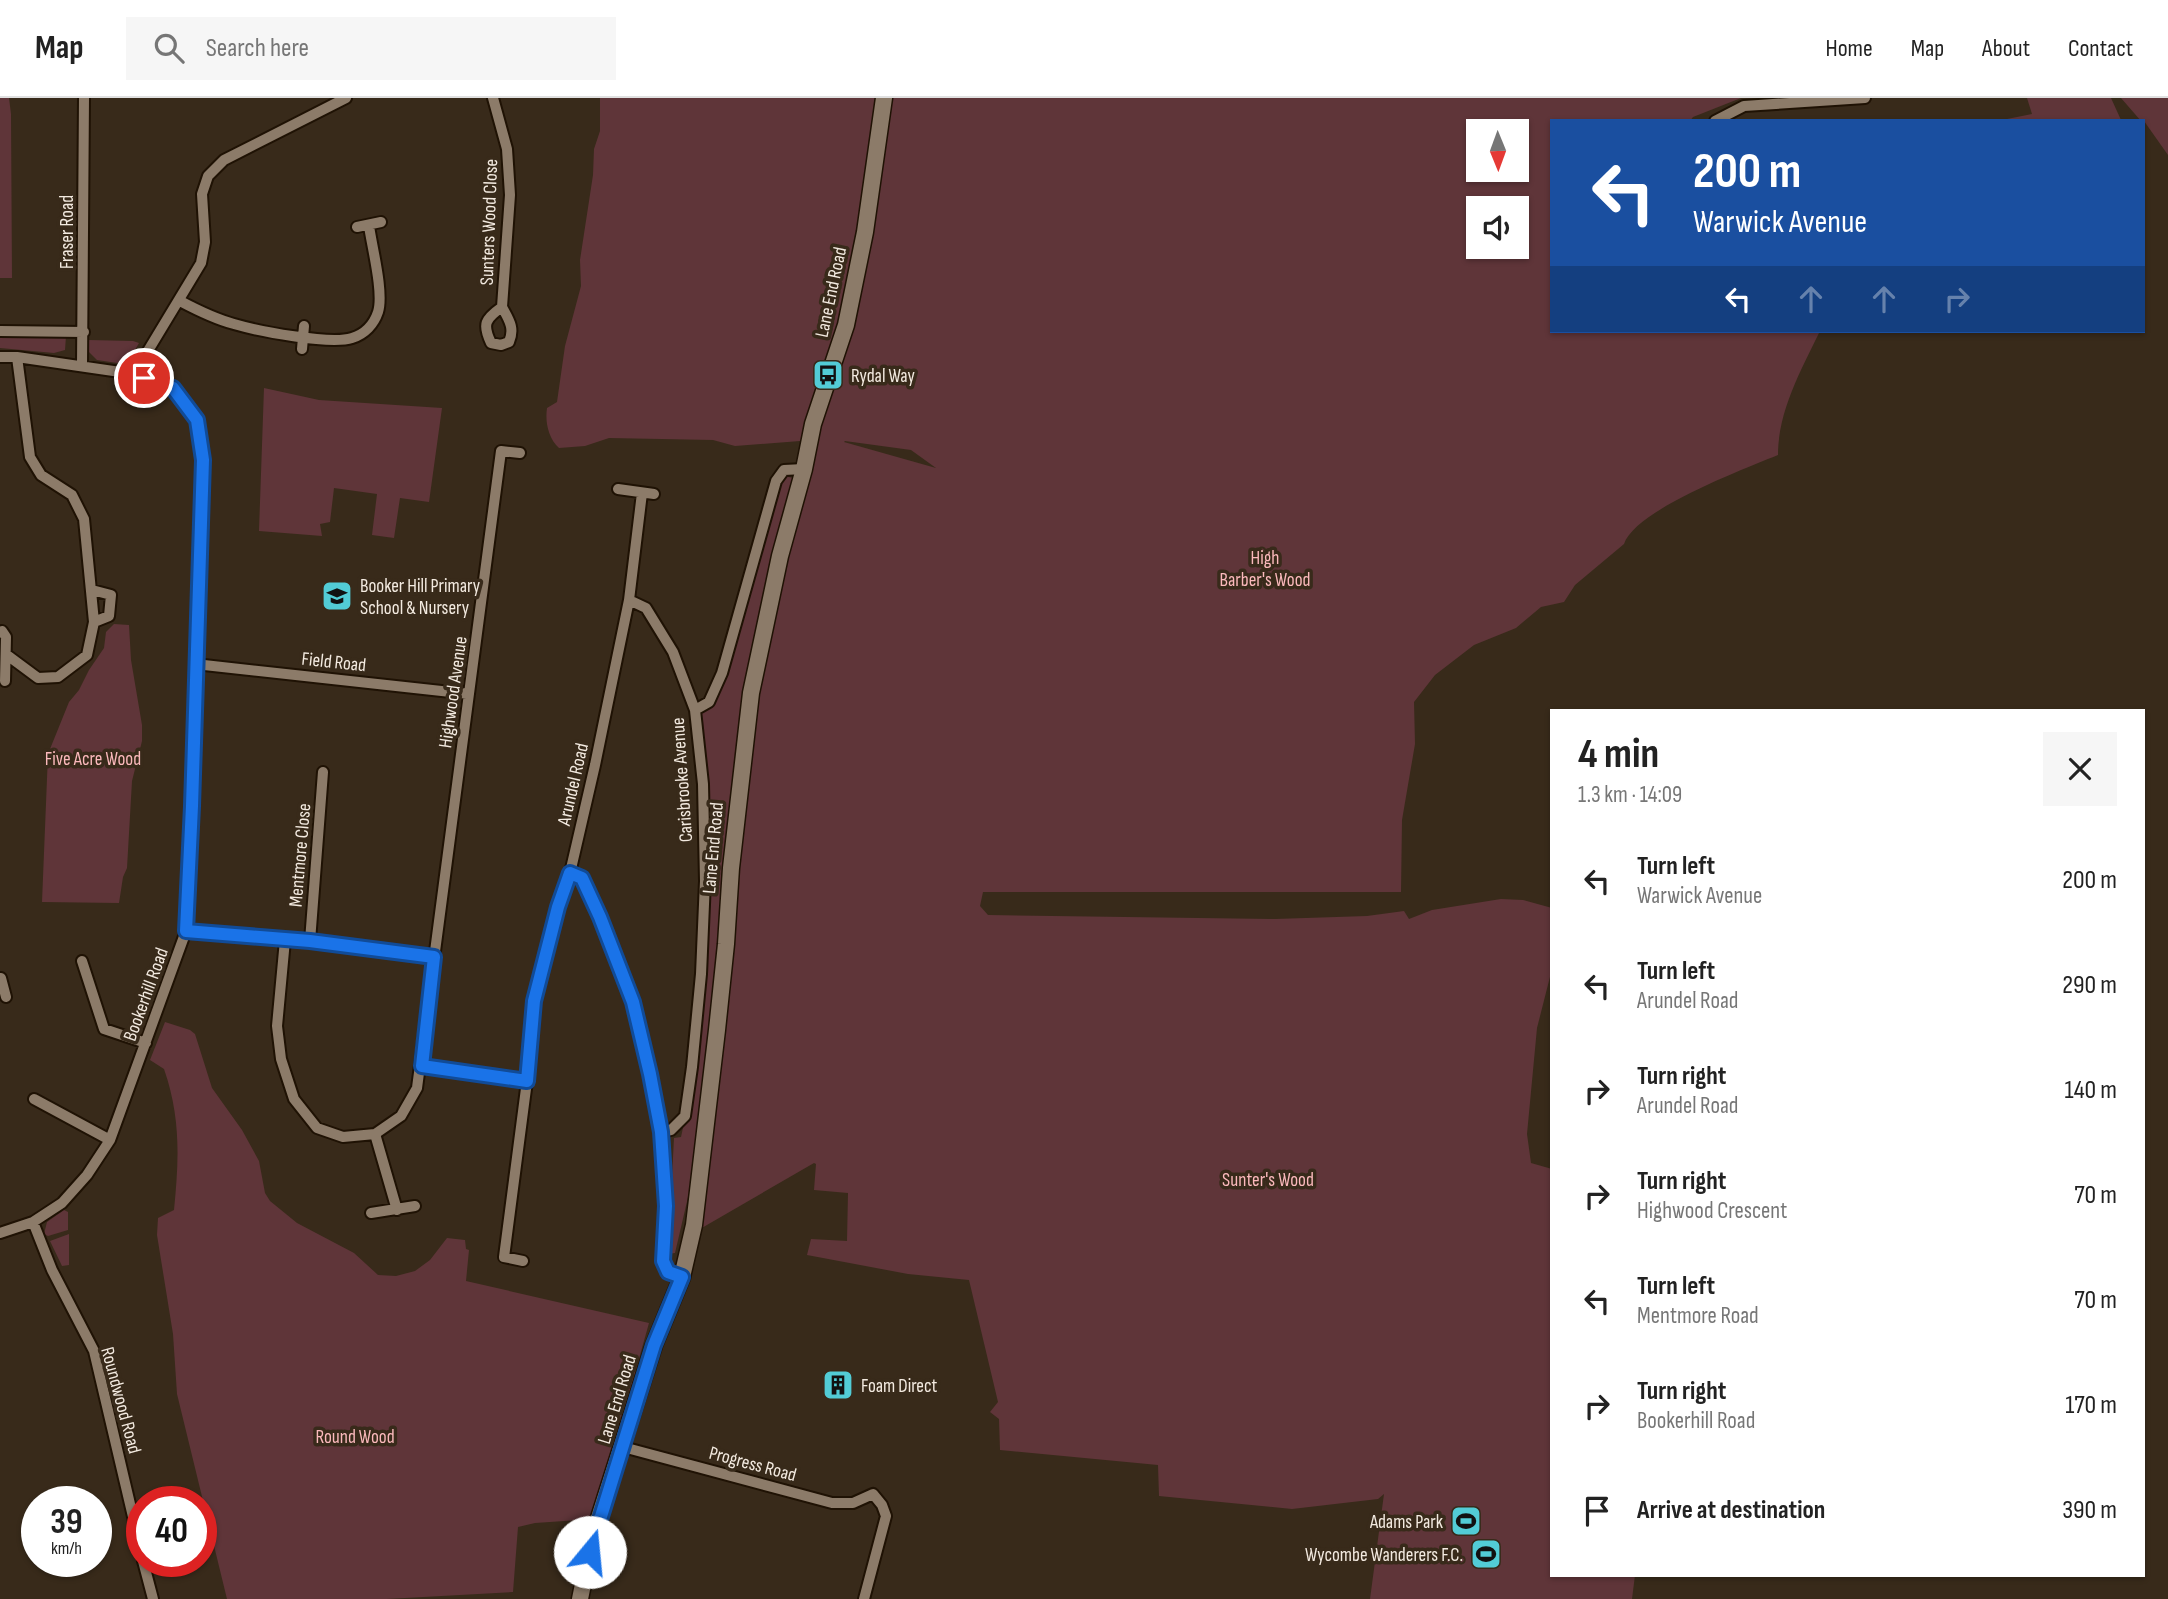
<!DOCTYPE html>
<html lang="en">
<head>
<meta charset="utf-8">
<style>
  body { margin:0; font-family:"Sofia Sans Condensed",sans-serif; background:#f6f6f6; color:#222; height:100vh; display:flex; flex-direction:column; font-size:26px; white-space:nowrap }
  * { box-sizing:border-box; margin:0 }
  p { font-size:23px; color:#767676 }
  .icon { flex:none; width:38px; height:38px; fill:none; stroke:currentColor; stroke-width:2; stroke-linecap:round; stroke-linejoin:round }
  .map { position:relative; flex:1; overflow:hidden }
  .sheet { position:absolute; left:1550px; top:611px; width:595px; height:868px; display:flex; flex-direction:column; background:#fff; border-radius:0px; box-shadow:0 2px 5px #0004 }
  .sheet>* { flex:none }
  .hud { position:absolute; left:1550px; top:21px; width:595px; height:214px; border-radius:0px; box-shadow:0 2px 5px #0004; background:#1a4fa0; color:#fff; overflow:hidden }
  .needle { width:46px; rotate:179deg }
  .controls { position:absolute; left:1466px; top:21px; display:grid; gap:14px }
  .controls a { display:grid; place-items:center; width:63px; height:63px; border-radius:0px; background:#fff; box-shadow:0 2px 5px #0004; font-size:35px }
  .speed { position:absolute; left:21px; top:1388px; display:flex; gap:14px; font-size:35px; font-weight:700; text-align:center }
  .speed>* { display:grid; place-content:center; width:91px; height:91px; border-radius:50%; background:#fff; box-shadow:0 2px 5px #0004; line-height:1 }
  .speed small { font-size:18px; font-weight:400 }
  .speed .limit { border:10px solid #d22; background:#fff; color:#111 }
  .pin { position:absolute; display:grid; place-items:center; width:60px; height:60px; color:#fff; margin:-30px; border:4px solid #fff; border-radius:50%; box-shadow:0 2px 7px #0007 }
  .me { position:absolute; width:77px; margin:-38px; rotate:17deg; stroke-linejoin:round; filter:drop-shadow(0 0 5px #0008) }
  .turn { display:flex; align-items:center; gap:24px; height:147px; padding:0 28px; font-size:32px }
  .turn .icon { width:91px; height:91px; stroke-width:2.5 }
  .turn b { display:block; font-size:49px; line-height:60px }
  .lanes { display:flex; align-items:center; height:66px; padding:0 28px; background:#0003; justify-content:center; gap:35px; direction:ltr }
  .lanes .off { opacity:.35 }
  .round { display:grid; place-items:center; flex:none; width:74px; height:74px; border-radius:0px; background:#f6f6f6 }
  .summary { display:flex; align-items:center; justify-content:space-between; height:119px; padding:0 28px }
  h1 { font-size:42px; font-weight:700; line-height:52px }
  ul { padding:0; list-style:none }
  li { display:flex; align-items:center; gap:21px; height:105px; padding:0 28px }
  li div { flex:1 }
  li b { display:block; font-size:26px }
  li em { font-style:normal }
  header { display:flex; align-items:center; gap:42px; box-sizing:border-box; height:98px; padding:0 35px; background:#fff; border-bottom:2px solid #e0e0e0 }
  header strong { font-size:33px }
  nav { display:flex; gap:38px; margin-inline-start:auto; font-size:24px }
  .search { width:490px; height:63px; background:#f6f6f6; display:flex; align-items:center; gap:18px; box-sizing:border-box; padding:0 24px; border-radius:0px; color:#767676; font-size:26px }
  .map>svg:first-child { display:block }
  .green { fill:#5f3539; fill-rule:evenodd }
  .lines { fill:none; stroke-linecap:round; stroke-linejoin:round }
  .street-casing { stroke:#1f1204; stroke-width:14 }
  .secondary-casing { stroke:#1f1204; stroke-width:19 }
  .street { stroke:#8c7b69; stroke-width:10 }
  .secondary { stroke:#8c7b69; stroke-width:16 }
  .route-casing { stroke:#114b97; stroke-width:18 }
  .route { stroke:#1a73e8; stroke-width:12 }
  .labels { text-anchor:middle; stroke-width:7; stroke-linejoin:round; paint-order:stroke }
  .street-label { font-size:19px; fill:#f3eae0; stroke:#382a1a }
  .poi-label { font-size:19px; fill:#f3eae0; stroke:#382a1a; text-anchor:start }
  .park-label { font-size:19px; fill:#fbb9bc; stroke:#382a1a }
</style>
</head>
<body>
<header>
<strong>Map</strong>
<div class="search"><svg class="icon" aria-label="search" viewBox="0 0 24 24"><circle cx="10" cy="10" r="6"/><path d="M15 15l6 6"/></svg>Search here</div>
<nav><a>Home</a><a>Map</a><a>About</a><a>Contact</a></nav>
</header>
<div class="map">
<svg width="2168" height="1501" viewBox="0 0 2168 1501">
  <rect width="100%" height="100%" fill="#382a1a"/>
  <path class="green" d="M 0,0 L 9,0 L 11,16 L 12,180 L 0,180 Z
    M 600,0 L 880,0 L 850,192 L 803,341 L 800,343 L 735,348 L 713,342 L 609,340 L 585,348 L 559,350 C 548,340 545,324 547,310 L 557,304 L 565,248 L 581,188 L 580,162 L 593,77 L 594,51 L 600,33 Z
    M 889,0 L 1741,0 L 1693,19 L 1690,23 L 1552,23 L 1552,233 L 1820,233 C 1801,272 1778,313 1778,357 C 1744,371 1635,412 1624,446 L 1575,487 L 1564,504 L 1541,509 L 1516,530 L 1474,547 L 1435,577 L 1414,604 L 1415,646 L 1402,722 L 1401,794 L 983,794 L 980,808 L 988,817 L 1275,821 L 1367,818 L 1404,813 L 1409,821 L 1432,812 L 1501,801 L 1523,802 L 1552,810 L 1552,871 L 1537,930 L 1527,1036 L 1531,1065 L 1552,1071 L 1552,1477 L 1635,1477 L 1632,1501 L 1370,1501 L 1384,1396 L 1378,1401 L 1292,1411 L 1159,1398 L 1158,1367 L 1000,1352 L 999,1321 L 990,1314 L 998,1304 L 969,1182 L 908,1176 L 807,1157 L 811,1141 L 847,1143 L 848,1095 L 814,1092 L 816,1066 L 814,1065 L 700,1131 L 739,762 L 761,587 ZM 1479,33 L 1517,33 L 1517,72 L 1479,72 ZM 1479,110 L 1517,110 L 1517,149 L 1479,149 ZM 845,343 L 911,352 L 936,370 L 844,344 Z
    M 2027,0 L 2111,0 L 2121,22 L 1997,23 L 2032,16 Z
    M 2121,0 L 2168,0 L 2168,57 L 2144,23 L 2141,23 Z
    M 0,237 L 66,238 L 65,252 L 54,255 L 0,250 Z
    M 88,242 L 133,243 L 139,245 L 128,264 L 124,266 L 97,262 L 86,251 Z
    M 264,290 L 319,302 L 442,310 L 429,404 L 400,400 L 394,440 L 372,437 L 377,396 L 334,390 L 330,424 L 320,426 L 322,438 L 259,433 Z
    M 784,378 L 793,380 L 765,494 L 702,1039 L 675,1155 L 668,1156 L 674,1040 L 681,1039 L 691,993 L 704,887 L 698,619 L 707,608 L 769,413 Z
    M 114,526 L 129,527 L 131,562 L 142,627 L 142,643 L 132,683 L 127,770 L 123,779 L 119,805 L 42,804 L 48,656 L 69,604 L 79,592 L 89,572 L 104,550 L 106,534 Z
    M 165,924 L 190,932 L 195,936 L 212,990 L 242,1032 L 259,1063 L 265,1095 L 270,1103 L 297,1125 L 354,1155 L 378,1177 L 396,1178 L 415,1173 L 430,1162 L 447,1140 L 465,1142 L 466,1151 L 469,1152 L 466,1183 L 649,1225 L 594,1421 L 535,1425 L 518,1429 L 513,1494 L 387,1501 L 227,1501 L 177,1296 L 173,1236 L 157,1137 L 158,1120 L 174,1112 C 179,1062 181,1020 164,971 L 150,962 Z
    M 64,1112 L 68,1114 L 68,1132 L 48,1138 L 44,1136 L 47,1124 Z
    M 69,1136 L 69,1167 L 62,1168 L 50,1143 Z"/>
  <g class="lines">
    <g class="street-casing">
      <path id="street" d="M 493,0 L 507,51 L 510,97 L 502,209 C 509,222 515,230 509,244 L 501,247 L 491,245 C 482,226 485,221 502,209
        M 1715,23 L 1744,8 L 1865,0
        M 357,129 L 381,124
        M 180,203 C 197,212 215,221 234,226 C 258,233 330,247 352,240 C 365,236 374,226 378,214 C 384,195 372,149 369,128
        M 0,233 L 84,234
        M 302,251 L 304,228
        M 0,259 L 17,259 L 134,276 L 173,290 L 197,322 L 203,362 L 192,708 L 186,833 L 110,1042 L 87,1077 L 62,1105 L 33,1124 L 0,1135
        M 17,259 L 30,359 L 41,377 L 72,397 L 84,421 L 94,524 L 109,518 L 111,497 L 92,492
        M 82,268 L 84,0
        M 134,276 L 201,165 L 205,144 L 202,96 L 208,78 L 224,62 L 346,0
        M 618,391 L 654,396
        M 629,502 L 646,510 L 673,554 L 695,612 L 703,686 L 705,783 L 701,876 L 692,969 L 685,1018 L 671,1032 L 661,1034
        M 2,533 L 6,539 L 5,583
        M 7,557 L 38,580 L 58,579 L 87,557 L 94,524
        M 195,566 L 469,596
        M 695,612 L 709,604 L 722,575 L 776,383 L 784,372 L 804,371
        M 570,775 L 582,780 L 600,819 L 633,904 L 650,976 L 661,1034 L 666,1108 L 663,1163 L 668,1174 L 682,1179
        M 186,833 L 310,843 L 434,859
        M 285,842 L 277,928 L 281,961 L 294,1001 L 317,1030 L 343,1039 L 375,1036 L 401,1018 L 417,990 L 501,353 L 520,355
        M 310,843 L 323,674
        M 82,863 L 104,931 L 146,945
        M 1,880 L 6,899
        M 421,968 L 527,983
        M 34,1001 L 110,1042
        M 375,1036 L 397,1112
        M 371,1115 L 415,1108
        M 33,1124 L 52,1172 L 94,1253 L 142,1457
        M 523,1163 L 504,1159 L 527,983 L 534,903 L 558,809 L 570,775 L 595,667 L 629,502 L 642,395
        M 623,1349 L 832,1405 L 853,1405 L 873,1396 L 882,1407 L 886,1418 L 864,1501
        M 143,1463 L 153,1501"/>
    </g>
    <g class="secondary-casing">
      <path id="secondary" d="M 580,1501 L 592,1442 L 654,1247 L 682,1179 L 694,1127 L 717,932 L 726,846 L 731,770 L 751,595 L 780,458 L 804,371 L 813,326 L 846,227 L 865,134 L 884,0"/>
    </g>
    <use href="#street" class="street"/>
    <use href="#secondary" class="secondary"/>
  </g>
  <g class="lines">
    <g class="route-casing">
      <path id="route" d="M 144,280 L 173,290 L 197,322 L 203,362 L 192,708 L 186,833 L 310,843 L 434,859 L 422,968 L 527,983 L 534,903 L 558,809 L 570,775 L 582,780 L 600,819 L 633,904 L 650,976 L 661,1034 L 666,1108 L 663,1163 L 668,1174 L 682,1179 L 654,1247 L 590,1454"/>
    </g>
    <use href="#route" class="route"/>
  </g>
  <defs>
    <g id="bus-square" transform="scale(1.575)"><rect x="-9" y="-9" width="18" height="18" rx="4" fill="#52ccd6" stroke="#382a1a"/><path d="M-5-6H5V4H4V6H2V4H-2V6H-4V4H-5ZM-3.5-4V0h7V-4ZM-3.5 1.2v1.5H-2V1.2ZM2 1.2v1.5H3.5V1.2Z" fill="#111"/></g>
    <g id="school-square" transform="scale(1.575)"><rect x="-9" y="-9" width="18" height="18" rx="4" fill="#52ccd6" stroke="#382a1a"/><path d="M0-5L7-2L0 1L-7-2ZM-4 1L0 2.5L4 1V4Q0 6-4 4Z" fill="#111"/></g>
    <g id="building-square" transform="scale(1.575)"><rect x="-9" y="-9" width="18" height="18" rx="4" fill="#52ccd6" stroke="#382a1a"/><path d="M-4-6H4V6H1V3H-1V6H-4ZM-2.5-4.3h1.7v1.8h-1.7ZM.8-4.3h1.7v1.8H.8ZM-2.5-1h1.7V.8h-1.7ZM.8-1h1.7V.8H.8Z" fill="#111"/></g>
    <g id="stadium-square" transform="scale(1.575)"><rect x="-9" y="-9" width="18" height="18" rx="4" fill="#52ccd6" stroke="#382a1a"/><path d="M0-5a6.5 5 0 1 0 0 10a6.5 5 0 1 0 0-10ZM-3.5-1.8h7v3.6h-7Z" fill="#111"/></g>
  </defs>
  <g fill-rule="evenodd">
    <use href="#bus-square" x="828" y="277"/>
    <use href="#school-square" x="337" y="498"/>
    <use href="#building-square" x="838" y="1287"/>
    <use href="#stadium-square" x="1466" y="1423"/>
    <use href="#stadium-square" x="1486" y="1456"/>
  </g>
  <g class="labels">
    <g class="street-label">
      <text transform="translate(488 124) rotate(-88)" y="7">Sunters Wood Close</text>
      <text transform="translate(66 134) rotate(-90)" y="7">Fraser Road</text>
      <text transform="translate(830 194) rotate(-78)" y="7">Lane End Road</text>
      <text transform="translate(334 563) rotate(6)" y="7">Field Road</text>
      <text transform="translate(452 594) rotate(-82)" y="7">Highwood Avenue</text>
      <text transform="translate(681 682) rotate(-94)" y="7">Carisbrooke Avenue</text>
      <text transform="translate(572 686) rotate(-77)" y="7">Arundel Road</text>
      <text transform="translate(712 750) rotate(-85)" y="7">Lane End Road</text>
      <text transform="translate(299 757) rotate(-85)" y="7">Mentmore Close</text>
      <text transform="translate(145 896) rotate(-70)" y="7">Bookerhill Road</text>
      <text transform="translate(616 1301) rotate(-73)" y="7">Lane End Road</text>
      <text transform="translate(122 1302) rotate(75)" y="7">Roundwood Road</text>
      <text transform="translate(753 1365) rotate(15)" y="7">Progress Road</text>
    </g>
    <g class="poi-label">
      <text x="851" y="284">Rydal Way</text>
      <text x="360" y="494">Booker Hill Primary<tspan x="360" dy="22">School &amp; Nursery</tspan></text>
      <text x="861" y="1294">Foam Direct</text>
      <text x="1443" y="1430" text-anchor="end">Adams Park</text>
      <text x="1463" y="1463" text-anchor="end">Wycombe Wanderers F.C.</text>
    </g>
    <g class="park-label">
      <text x="1265" y="466">High<tspan x="1265" dy="22">Barber's Wood</tspan></text>
      <text x="93" y="667">Five Acre Wood</text>
      <text x="1268" y="1088">Sunter's Wood</text>
      <text x="355" y="1345">Round Wood</text>
    </g>
  </g>
</svg>
<div class="controls">
<a><svg class="needle" viewBox="-14 -14 28 28"><path d="M0-13l5 13h-10z" fill="#e53935"/><path d="M0 13l5-13h-10z" fill="#767676"/></svg></a>
<a><svg class="icon" aria-label="sound" viewBox="0 0 24 24"><path d="M4 9h4l5-4v14l-5-4H4zM17 9q2 3 0 6"/></svg></a>
</div>
<div class="speed"><div>39<small>km/h</small></div><div class="limit">40</div></div>
<div class="pin" style="left:144px;top:280px;background:#d93025"><svg class="icon" aria-label="arrive" viewBox="0 0 24 24"><path d="M6 21V4h12l-3 4 3 4H6"/></svg></div>
<svg class="me" style="left:590px;top:1454px" viewBox="-20 -20 40 40"><circle r="19" fill="#fff"/><path d="M0-13L10 11 0 6-10 11z" fill="#1a73e8"/></svg>
<div class="hud">
<div class="turn"><svg class="icon" aria-label="left" viewBox="0 0 24 24"><path d="M17 20v-9H6M10 6l-5 5 5 5"/></svg><div><b>200 m</b>Warwick Avenue</div></div>
<div class="lanes"><svg class="icon" aria-label="left" viewBox="0 0 24 24"><path d="M17 20v-9H6M10 6l-5 5 5 5"/></svg><svg class="icon off" aria-label="ahead" viewBox="0 0 24 24"><path d="M12 20V5M6 11l6-6 6 6"/></svg><svg class="icon off" aria-label="ahead" viewBox="0 0 24 24"><path d="M12 20V5M6 11l6-6 6 6"/></svg><svg class="icon off" aria-label="right" viewBox="0 0 24 24"><path d="M7 20v-9h11M14 6l5 5-5 5"/></svg></div>
</div>
<section class="sheet">
<div class="summary"><div><h1>4 min</h1><p>1.3 km · 14:09</p></div><a class="round"><svg class="icon" aria-label="close" viewBox="0 0 24 24"><path d="M6 6l12 12M18 6L6 18"/></svg></a></div>
<ul>
<li><svg class="icon" aria-label="left" viewBox="0 0 24 24"><path d="M17 20v-9H6M10 6l-5 5 5 5"/></svg><div><b>Turn left</b><p>Warwick Avenue</p></div><em>200 m</em></li>
<li><svg class="icon" aria-label="left" viewBox="0 0 24 24"><path d="M17 20v-9H6M10 6l-5 5 5 5"/></svg><div><b>Turn left</b><p>Arundel Road</p></div><em>290 m</em></li>
<li><svg class="icon" aria-label="right" viewBox="0 0 24 24"><path d="M7 20v-9h11M14 6l5 5-5 5"/></svg><div><b>Turn right</b><p>Arundel Road</p></div><em>140 m</em></li>
<li><svg class="icon" aria-label="right" viewBox="0 0 24 24"><path d="M7 20v-9h11M14 6l5 5-5 5"/></svg><div><b>Turn right</b><p>Highwood Crescent</p></div><em>70 m</em></li>
<li><svg class="icon" aria-label="left" viewBox="0 0 24 24"><path d="M17 20v-9H6M10 6l-5 5 5 5"/></svg><div><b>Turn left</b><p>Mentmore Road</p></div><em>70 m</em></li>
<li><svg class="icon" aria-label="right" viewBox="0 0 24 24"><path d="M7 20v-9h11M14 6l5 5-5 5"/></svg><div><b>Turn right</b><p>Bookerhill Road</p></div><em>170 m</em></li>
<li><svg class="icon" aria-label="arrive" viewBox="0 0 24 24"><path d="M6 21V4h12l-3 4 3 4H6"/></svg><div><b>Arrive at destination</b></div><em>390 m</em></li>
</ul>
</section>
</div>
</body>
</html>
